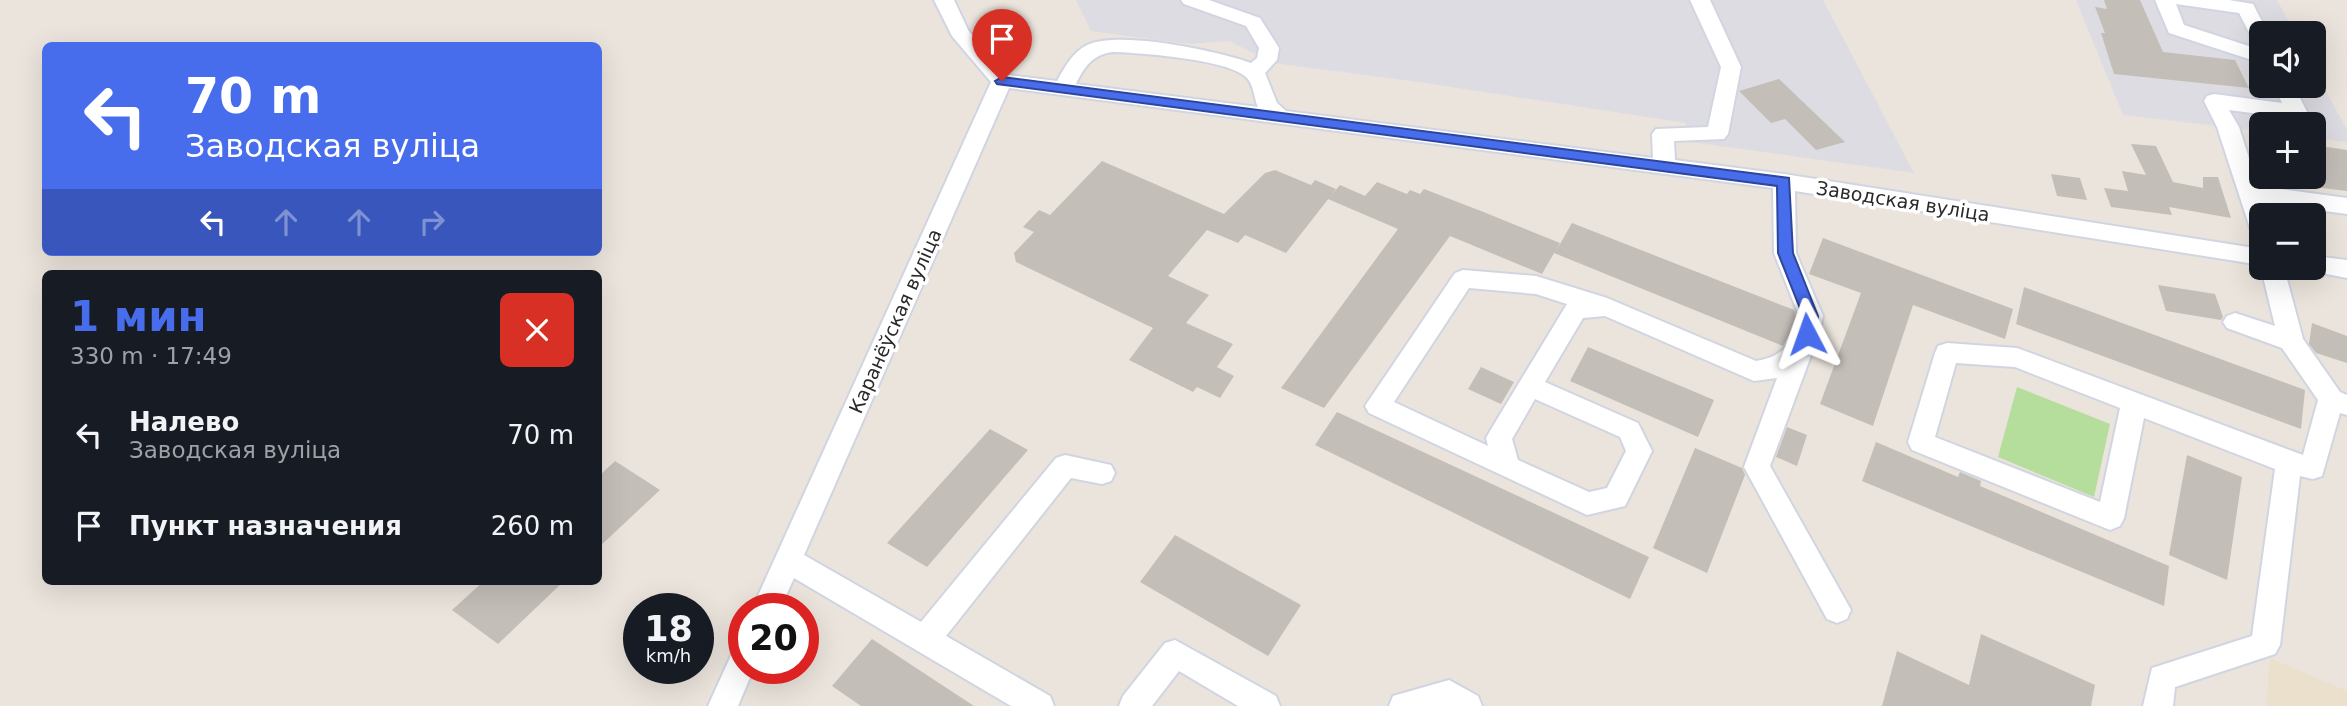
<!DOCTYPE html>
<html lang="ru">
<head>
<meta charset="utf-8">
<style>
  body { margin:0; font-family:"DejaVu Sans",sans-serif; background:#20242c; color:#f1f3f6; height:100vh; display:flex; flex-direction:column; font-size:26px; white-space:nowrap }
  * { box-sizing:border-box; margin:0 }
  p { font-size:23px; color:#9ea1a6 }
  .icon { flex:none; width:38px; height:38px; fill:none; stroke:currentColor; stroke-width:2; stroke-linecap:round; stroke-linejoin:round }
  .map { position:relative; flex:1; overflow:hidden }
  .drawer { position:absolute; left:42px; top:270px; width:560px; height:315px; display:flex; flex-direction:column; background:#171b24; border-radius:10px; box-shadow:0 7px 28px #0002 }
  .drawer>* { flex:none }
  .top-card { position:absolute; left:42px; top:42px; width:560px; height:214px; border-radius:10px; box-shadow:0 7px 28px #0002; background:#476cec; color:#fff; overflow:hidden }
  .tools { position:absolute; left:2249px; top:21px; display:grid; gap:14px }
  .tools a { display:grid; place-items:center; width:77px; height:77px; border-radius:10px; background:#171b24; box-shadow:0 7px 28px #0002; font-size:35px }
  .speed { position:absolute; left:623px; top:593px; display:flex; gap:14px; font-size:35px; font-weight:700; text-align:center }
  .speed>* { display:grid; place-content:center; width:91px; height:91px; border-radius:50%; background:#171b24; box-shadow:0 7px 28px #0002; line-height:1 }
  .speed small { font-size:18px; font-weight:400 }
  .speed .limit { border:10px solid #d22; background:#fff; color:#111 }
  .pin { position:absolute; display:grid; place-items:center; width:60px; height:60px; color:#fff; margin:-72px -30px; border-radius:50% 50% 50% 0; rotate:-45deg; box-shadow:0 0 7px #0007 }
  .pin .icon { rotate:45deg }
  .me { position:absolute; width:77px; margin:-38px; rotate:356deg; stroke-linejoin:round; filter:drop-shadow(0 0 5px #0008) }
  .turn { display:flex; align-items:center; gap:24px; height:147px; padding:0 28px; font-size:32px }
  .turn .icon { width:91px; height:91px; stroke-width:2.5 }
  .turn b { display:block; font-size:49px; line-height:60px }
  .lanes { display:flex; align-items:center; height:66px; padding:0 28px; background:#0003; justify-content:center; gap:35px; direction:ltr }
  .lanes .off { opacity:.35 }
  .round { display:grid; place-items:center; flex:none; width:74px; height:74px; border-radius:10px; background:#20242c }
  .headline { display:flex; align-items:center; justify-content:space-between; height:119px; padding:0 28px }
  h1 { font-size:42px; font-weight:700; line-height:52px; color:#476cec }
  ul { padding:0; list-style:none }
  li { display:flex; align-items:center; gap:21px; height:91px; padding:0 28px }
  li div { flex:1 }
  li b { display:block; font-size:26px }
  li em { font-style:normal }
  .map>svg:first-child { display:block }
  .industrial { fill:#dedce3 }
  .education { fill:#ebe0cc }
  .green { fill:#b5dd9c }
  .building { fill:#c3beb8 }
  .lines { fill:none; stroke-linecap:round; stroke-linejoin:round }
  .minor-casing { stroke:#d1d5e1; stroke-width:4 }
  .minor { fill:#fff; fill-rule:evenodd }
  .route { fill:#476cec; stroke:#2e4699; stroke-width:2 }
  .labels { text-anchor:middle; stroke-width:7; stroke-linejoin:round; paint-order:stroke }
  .street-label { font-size:19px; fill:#292929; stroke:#fff }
</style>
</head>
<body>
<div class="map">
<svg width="2347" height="706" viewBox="0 0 2347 706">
  <rect width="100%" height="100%" fill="#eae4dc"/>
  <path class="industrial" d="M 1076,0 L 1823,0 L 1914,173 L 1684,141 L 1686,123 L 1419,82 L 1273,63 L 1229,41 L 1188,44 L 1091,31 Z
    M 2076,0 L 2277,0 L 2295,33 L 2261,33 L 2261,86 L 2314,86 L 2314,68 L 2347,130 L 2347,142 L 2314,138 L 2314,124 L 2261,124 L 2261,131 L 2123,115 Z"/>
  <path class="education" d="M 2270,658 L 2347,691 L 2347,706 L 2266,706 Z"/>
  <path class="green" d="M 2017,387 L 2110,424 L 2094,497 L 1998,457 Z"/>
  <path class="building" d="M 2104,0 L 2140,0 L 2163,52 L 2235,60 L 2249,88 L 2114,74 L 2101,33 L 2105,33 L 2095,7 L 2107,9 Z
    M 1779,79 L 1845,142 L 1816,150 L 1785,119 L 1771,123 L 1739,91 Z
    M 2131,144 L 2156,146 L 2173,182 L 2203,188 L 2203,177 L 2218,177 L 2231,218 L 2169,207 L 2172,215 L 2111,207 L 2104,188 L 2128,191 L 2122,171 L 2146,175 Z
    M 2314,145 L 2347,150 L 2347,191 L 2314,187 Z
    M 1102,161 L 1224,214 L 1265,173 L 1275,170 L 1311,185 L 1315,180 L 1336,189 L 1286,253 L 1245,235 L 1238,243 L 1207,230 L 1168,276 L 1209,295 L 1186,323 L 1233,344 L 1217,367 L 1234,376 L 1220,398 L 1197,387 L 1193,392 L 1129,360 L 1153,328 L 1016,262 L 1014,253 L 1034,232 L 1023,227 L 1039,210 L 1050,215 Z
    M 2051,174 L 2080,178 L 2087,200 L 2057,196 Z
    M 1377,182 L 1407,194 L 1410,190 L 1420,194 L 1424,189 L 1486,213 L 1560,243 L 1556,251 L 1572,223 L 1794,310 L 1796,316 L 1791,332 L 1783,346 L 1554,253 L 1542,274 L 1450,236 L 1324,408 L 1281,388 L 1398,229 L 1328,199 L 1340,185 L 1365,196 Z
    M 1823,238 L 2013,309 L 2005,339 L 1913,305 L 1873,426 L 1820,404 L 1861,293 L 1809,274 Z
    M 2158,285 L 2215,294 L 2223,317 L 2221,320 L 2166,311 Z
    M 2024,287 L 2305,390 L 2301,429 L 2016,324 Z
    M 2312,323 L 2347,336 L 2347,363 L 2316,353 L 2309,344 Z
    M 1588,347 L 1714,400 L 1698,437 L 1570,381 Z
    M 1481,367 L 1514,382 L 1501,404 L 1468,389 Z
    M 1337,412 L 1649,557 L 1630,599 L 1315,445 Z
    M 1787,427 L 1807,435 L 1797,466 L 1776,457 Z
    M 990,429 L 1028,450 L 927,567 L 887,543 Z
    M 1876,442 L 1958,477 L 1960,472 L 1981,481 L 1980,486 L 2169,566 L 2164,606 L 1862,481 Z
    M 1695,448 L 1742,468 L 1745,475 L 1707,573 L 1653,548 Z
    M 2187,455 L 2242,477 L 2227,580 L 2169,555 Z
    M 615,461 L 660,490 L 598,548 L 598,477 Z
    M 1175,535 L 1301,605 L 1268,656 L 1140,582 Z
    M 484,581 L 564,581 L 498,644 L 452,610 Z
    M 1981,634 L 2095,685 L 2091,706 L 1882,706 L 1897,651 L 1969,685 Z
    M 872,639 L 974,706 L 861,706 L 832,686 Z"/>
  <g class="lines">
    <g class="minor-casing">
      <path id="minor" d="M 934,0 L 954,0 L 968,30 L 1008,75 L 1057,81 C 1064,68 1073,52 1087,45 C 1120,30 1217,51 1251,63 L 1257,58 L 1259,48 L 1246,26 L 1184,4 L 1181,0 L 1209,0 L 1260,18 L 1279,48 L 1277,60 L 1265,73 L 1277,103 L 1286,111 L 1653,158 L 1652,134 L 1656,129 L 1708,127 L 1721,67 L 1690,0 L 1710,0 L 1741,67 L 1728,134 L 1724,139 L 1674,141 L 1675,160 L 1784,174 L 2261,249 L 2261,265 L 1795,191 L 1796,253 L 1823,316 L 1819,334 L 1770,466 L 1851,610 L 1847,619 L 1837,623 L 1827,619 L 1744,467 L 1777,378 L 1754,381 L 1605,316 L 1583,318 L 1545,382 L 1638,423 L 1652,451 L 1625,506 L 1587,515 L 1369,413 L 1365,406 L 1455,273 L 1463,270 L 1536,276 L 1607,298 L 1756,361 C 1784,357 1793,342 1799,316 L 1774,253 L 1773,188 L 1009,88 L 804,555 L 921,622 L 1056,458 L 1065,455 L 1111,465 L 1115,473 L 1111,481 L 1102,484 L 1071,478 L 946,636 L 1050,696 L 1054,706 L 1011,706 L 794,578 L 780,609 L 752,609 L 991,82 L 952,36 ZM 1113,52 C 1141,53 1226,59 1246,77 C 1254,84 1254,99 1258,107 L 1076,84 C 1084,67 1093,54 1113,52 ZM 1469,288 L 1536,294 L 1567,304 L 1490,431 L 1486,438 L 1488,446 L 1394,402 ZM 1535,399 L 1620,437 L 1626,451 L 1607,488 L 1589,492 L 1518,460 L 1512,439 Z
        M 2155,0 L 2229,0 L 2253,4 L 2268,33 L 2261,33 L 2261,44 L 2254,42 L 2239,13 L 2176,4 L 2184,25 L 2261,50 L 2261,63 L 2169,33 Z
        M 2274,86 L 2294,86 L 2307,112 L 2304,117 L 2297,119 L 2229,110 L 2239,127 L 2258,186 L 2347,198 L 2347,214 L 2264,203 L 2268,215 L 2261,215 L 2261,236 L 2253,234 L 2250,228 L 2217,127 L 2204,101 L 2207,96 L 2214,94 L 2282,103 Z
        M 2314,256 L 2347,260 L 2347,278 L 2306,270 L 2305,268 L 2314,268 Z
        M 2261,268 L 2284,268 L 2303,339 L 2340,392 L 2347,395 L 2347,415 L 2340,413 L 2322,476 L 2313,479 L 2300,476 L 2280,645 L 2275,654 L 2175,687 L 2173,706 L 2143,706 L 2152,668 L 2252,636 L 2275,469 L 2144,418 L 2124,518 L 2120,526 L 2110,530 L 1912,450 L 1908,442 L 1935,353 L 1938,346 L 1947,343 L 2017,348 L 2303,455 L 2318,400 L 2282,348 L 2227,328 L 2223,322 L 2227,316 L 2235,313 L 2275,326 ZM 1956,363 L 2015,367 L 2120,408 L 2100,502 L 1935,437 Z
        M 1175,640 L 1276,696 L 1280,706 L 1238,706 L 1179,671 L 1152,706 L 1119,706 L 1123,696 L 1165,643 Z
        M 744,646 L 744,668 L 754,668 L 738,706 L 708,706 L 734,649 Z
        M 1449,680 L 1478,696 L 1482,706 L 1389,706 L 1393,696 Z"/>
    </g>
    <use href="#minor" class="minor"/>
  </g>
  <path class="route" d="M 1002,77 L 1789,178 L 1793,253 L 1818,316 L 1815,334 L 1807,340 L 1799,334 L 1803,316 L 1778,253 L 1777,186 L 997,84 L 995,81 Z"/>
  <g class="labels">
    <g class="street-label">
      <text transform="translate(1903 201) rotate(9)" y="7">Заводская вуліца</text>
      <text transform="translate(895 321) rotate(-66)" y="7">Каранёўская вуліца</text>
    </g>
  </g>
</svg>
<div class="tools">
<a><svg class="icon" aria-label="sound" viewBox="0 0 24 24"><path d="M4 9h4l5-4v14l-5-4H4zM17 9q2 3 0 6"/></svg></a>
<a>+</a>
<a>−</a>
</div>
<div class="speed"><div>18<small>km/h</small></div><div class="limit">20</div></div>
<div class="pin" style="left:1002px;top:81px;background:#d93025"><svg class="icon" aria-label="arrive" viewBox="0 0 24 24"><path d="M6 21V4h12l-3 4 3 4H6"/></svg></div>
<svg class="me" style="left:1807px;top:334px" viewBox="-20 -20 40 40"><path d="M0-17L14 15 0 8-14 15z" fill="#476cec" stroke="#fff" stroke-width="4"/></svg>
<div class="top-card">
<div class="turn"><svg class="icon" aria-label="left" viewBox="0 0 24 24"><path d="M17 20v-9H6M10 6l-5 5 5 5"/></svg><div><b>70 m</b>Заводская вуліца</div></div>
<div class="lanes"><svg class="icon" aria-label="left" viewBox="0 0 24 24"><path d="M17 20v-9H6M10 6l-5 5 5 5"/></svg><svg class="icon off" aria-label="ahead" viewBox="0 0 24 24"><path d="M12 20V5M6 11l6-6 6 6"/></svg><svg class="icon off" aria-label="ahead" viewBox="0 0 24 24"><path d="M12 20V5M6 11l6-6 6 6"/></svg><svg class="icon off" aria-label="right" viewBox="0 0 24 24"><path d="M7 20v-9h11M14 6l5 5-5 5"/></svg></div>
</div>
<section class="drawer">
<div class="headline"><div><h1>1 мин</h1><p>330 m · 17:49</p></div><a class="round" style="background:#d93025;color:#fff"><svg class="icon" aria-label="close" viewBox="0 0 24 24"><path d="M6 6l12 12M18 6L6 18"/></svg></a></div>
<ul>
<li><svg class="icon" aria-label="left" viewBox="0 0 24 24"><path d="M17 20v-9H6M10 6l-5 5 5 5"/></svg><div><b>Налево</b><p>Заводская вуліца</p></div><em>70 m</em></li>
<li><svg class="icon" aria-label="arrive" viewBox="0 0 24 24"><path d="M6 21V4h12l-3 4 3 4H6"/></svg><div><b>Пункт назначения</b></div><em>260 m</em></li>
</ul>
</section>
</div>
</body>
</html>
